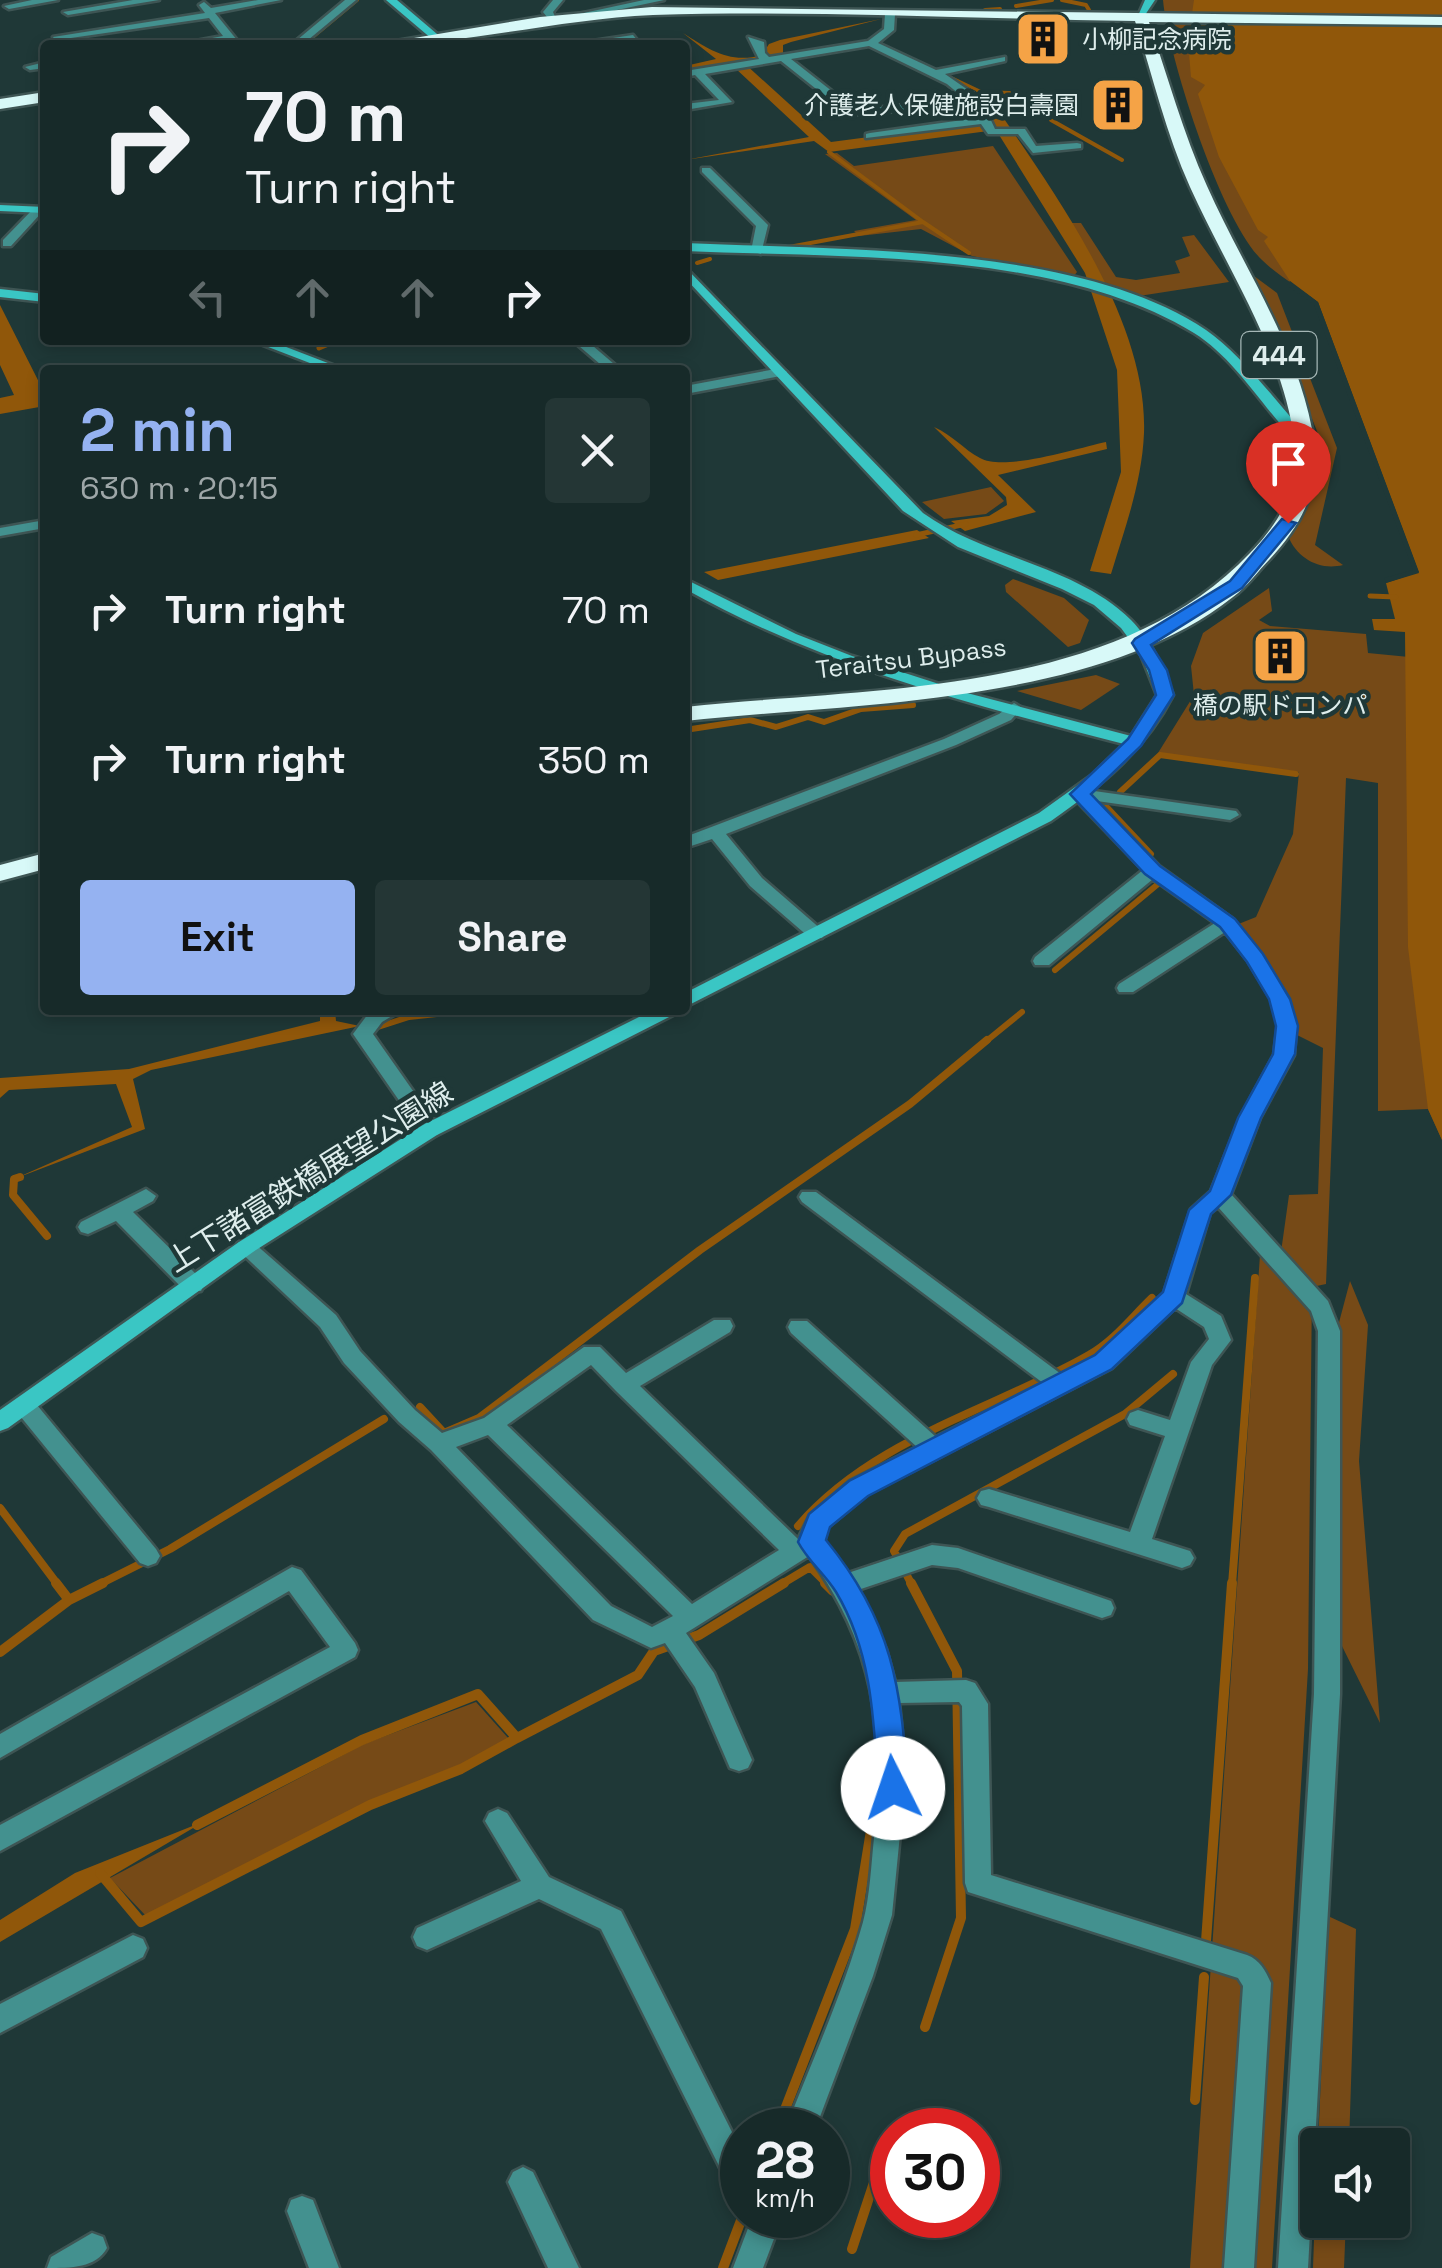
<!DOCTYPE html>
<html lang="en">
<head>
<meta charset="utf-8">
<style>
  body { margin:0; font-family:"Space Grotesk","Noto Sans JP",sans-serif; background:#243635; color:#f1f3f6; height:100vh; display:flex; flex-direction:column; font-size:38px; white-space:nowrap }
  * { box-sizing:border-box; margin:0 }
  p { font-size:32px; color:#9ea7a8 }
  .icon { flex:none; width:55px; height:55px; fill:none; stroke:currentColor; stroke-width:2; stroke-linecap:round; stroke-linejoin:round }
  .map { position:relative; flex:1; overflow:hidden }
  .sheet { position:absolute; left:40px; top:365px; width:650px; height:650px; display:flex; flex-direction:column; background:#172a29; border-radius:10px; box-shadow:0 5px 15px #0003,0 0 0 2px #364646 }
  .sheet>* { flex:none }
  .top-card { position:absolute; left:40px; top:40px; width:650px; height:305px; border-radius:10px; box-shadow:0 5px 15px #0003,0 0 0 2px #364646; background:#172a29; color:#f1f3f6; overflow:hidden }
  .controls { position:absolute; left:1300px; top:2128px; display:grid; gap:20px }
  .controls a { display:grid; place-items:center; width:110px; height:110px; border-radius:10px; background:#172a29; box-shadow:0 5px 15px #0003,0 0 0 2px #364646; font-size:50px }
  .speed { position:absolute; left:720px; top:2108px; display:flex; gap:20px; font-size:50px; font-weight:700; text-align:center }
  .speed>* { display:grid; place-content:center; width:130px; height:130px; border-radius:50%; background:#172a29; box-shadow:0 5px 15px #0003,0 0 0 2px #364646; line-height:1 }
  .speed small { font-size:25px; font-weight:400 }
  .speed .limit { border:15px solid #d22; background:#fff; color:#111 }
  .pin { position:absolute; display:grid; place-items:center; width:85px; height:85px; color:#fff; margin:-102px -42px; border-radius:50% 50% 50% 0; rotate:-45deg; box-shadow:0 0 10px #0007 }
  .pin .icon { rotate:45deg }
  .me { position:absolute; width:110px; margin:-55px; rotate:356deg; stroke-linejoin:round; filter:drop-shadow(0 0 8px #0008) }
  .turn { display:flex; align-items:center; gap:35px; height:210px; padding:0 40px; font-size:45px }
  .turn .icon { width:130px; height:130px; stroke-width:2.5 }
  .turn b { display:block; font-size:70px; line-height:85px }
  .lanes { display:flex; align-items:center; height:95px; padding:0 40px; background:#0003; justify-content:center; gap:50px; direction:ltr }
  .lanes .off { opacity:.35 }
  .round { display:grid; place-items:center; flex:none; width:105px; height:105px; border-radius:10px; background:#243635 }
  .overview { display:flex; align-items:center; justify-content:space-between; height:170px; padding:0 40px }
  h1 { font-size:60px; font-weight:800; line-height:75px; color:#95b2f1 }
  .button { display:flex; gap:20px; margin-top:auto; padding:20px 40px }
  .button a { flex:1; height:115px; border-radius:10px; background:#95b2f1; color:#111; font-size:40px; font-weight:800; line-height:115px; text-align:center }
  .button a+a { background:#243635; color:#f1f3f6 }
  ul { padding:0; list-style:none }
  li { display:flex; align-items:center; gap:30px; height:150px; padding:0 40px }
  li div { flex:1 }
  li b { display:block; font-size:38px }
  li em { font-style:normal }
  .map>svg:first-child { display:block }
  .green { fill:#764a17 }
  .water { fill:#90570a }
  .pier { fill:#1f3837 }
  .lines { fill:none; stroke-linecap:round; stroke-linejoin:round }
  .stream-far4 { stroke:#90570a; stroke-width:4 }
  .stream-far3 { stroke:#90570a; stroke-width:5 }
  .stream-far2 { stroke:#90570a; stroke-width:6 }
  .stream-far1 { stroke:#90570a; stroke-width:8 }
  .stream { stroke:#90570a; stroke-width:10 }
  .street-casing { stroke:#3e5554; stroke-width:5 }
  .secondary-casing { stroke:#3e5554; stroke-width:5 }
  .highway-casing { stroke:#3e5554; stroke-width:5 }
  .street { fill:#43918f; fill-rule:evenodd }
  .secondary { fill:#3ac6c4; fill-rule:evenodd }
  .highway { fill:#d8f9f8; fill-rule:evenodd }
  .route { fill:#1a73e8; stroke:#114b97; stroke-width:2.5 }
  .labels { text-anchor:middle; stroke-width:9; stroke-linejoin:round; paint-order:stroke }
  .far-poi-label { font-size:25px; fill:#deedec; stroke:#1f3837; text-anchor:start }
  .far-street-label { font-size:25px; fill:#deedec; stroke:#1f3837 }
  .shield { fill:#1f3837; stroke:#a5b7b6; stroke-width:2.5 }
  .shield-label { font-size:28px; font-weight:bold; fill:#deedec }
  .street-label { font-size:30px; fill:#deedec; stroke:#1f3837 }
</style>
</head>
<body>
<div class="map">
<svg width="1442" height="2268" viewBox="0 0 1442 2268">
  <rect width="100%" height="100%" fill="#1f3837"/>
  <path class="green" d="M 1163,0 L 1208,0 L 1224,84 L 1318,302 C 1300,288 1278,276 1262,260 C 1221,221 1168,57 1163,0 Z
    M 993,146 L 1077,272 L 1073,277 L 972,256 L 921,229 L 859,236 L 854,231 L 916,220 L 825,154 L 837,153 L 854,166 Z
    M 1069,223 L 1081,223 L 1116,277 L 1136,280 L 1180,273 L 1175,261 L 1190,256 L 1182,237 L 1194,235 L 1229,282 L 1139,296 L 1106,287 Z
    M 1254,276 L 1277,293 L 1337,448 L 1315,545 L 1343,565 C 1319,571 1297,558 1288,536 L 1311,490 L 1319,436 Z
    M 991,487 L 1004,501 L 986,514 L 944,519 L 922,502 Z
    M 1013,579 L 1064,598 L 1089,620 L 1080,643 L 1068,647 L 1006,592 L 1005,585 Z
    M 1269,588 L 1272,611 L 1259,620 L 1270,626 L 1366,634 L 1368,653 L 1409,657 L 1442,1140 L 1428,1109 L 1378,1111 L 1378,783 L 1346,778 L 1326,1284 L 1312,1287 L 1308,1669 L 1272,2268 L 1190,2268 L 1260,1255 L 1281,1252 L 1289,1195 L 1318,1194 L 1323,1048 L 1297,1035 L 1276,975 L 1236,925 L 1256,917 L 1293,834 L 1299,772 L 1158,753 L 1194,695 L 1191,666 L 1203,633 Z
    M 1096,675 L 1120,684 L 1081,710 L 1017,691 Z
    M 1350,1281 L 1368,1325 L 1359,1461 L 1380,1723 L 1340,1642 L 1337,1330 Z
    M 476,1702 L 509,1739 L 463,1765 L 361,1805 L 146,1916 L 110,1878 L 364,1744 Z
    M 1328,1916 L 1356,1929 L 1349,2145 L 1318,2145 Z
    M 1317,2158 L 1318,2220 L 1346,2220 L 1344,2268 L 1313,2268 Z"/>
  <path class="water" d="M 1194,0 L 1442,0 L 1442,1140 L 1428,1109 L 1408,947 L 1405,632 L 1374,630 L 1372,619 L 1395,619 L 1386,583 L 1419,572 L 1318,302 L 1290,281 L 1264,241 L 1268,237 L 1258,230 L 1219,157 L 1198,94 L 1205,85 L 1191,77 L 1188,41 Z
    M 881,19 L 791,42 L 783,45 L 783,54 L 744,63 L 831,142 L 991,121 L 976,91 L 901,56 L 905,54 L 981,90 L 1010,91 L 1053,120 L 1015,107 L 998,110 C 1058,198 1148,322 1144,433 C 1142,482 1125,528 1111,574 L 1090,571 L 1121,472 L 1117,370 L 1085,273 L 996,130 L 829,152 L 814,141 L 685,160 L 809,137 L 735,68 L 685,71 L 685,66 L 716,59 L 683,33 C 710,50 730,64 762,55 L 769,44 L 780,40 Z
    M 0,305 L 45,394 L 45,406 L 0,414 L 0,398 L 14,395 L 0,365 Z
    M 934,427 C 954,436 963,449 980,458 C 1004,472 1078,448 1106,442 L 1107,449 L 998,475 L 1036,512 L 965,531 L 951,521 L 989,516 L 1007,505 L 1006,497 Z
    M 917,530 L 929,538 L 718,580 L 704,572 Z
    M 320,1010 L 335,1010 L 336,1021 L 360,1026 L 151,1070 L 133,1079 L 145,1129 L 14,1179 L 132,1127 L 116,1084 L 9,1090 L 0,1098 L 0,1078 L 129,1069 L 320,1021 Z
    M 205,1821 L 0,1942 L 0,1920 L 75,1873 Z"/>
  <path class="pier" d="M 1290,281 L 1318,302 L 1419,573 L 1386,583 L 1384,578 L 1413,570 L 1314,305 L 1287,285 Z"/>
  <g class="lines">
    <path class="stream-far4" d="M 1062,0 L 1086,5 L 1089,10
      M 1016,6 L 1052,0
      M 985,10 L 1000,9
      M 303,45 L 357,0
      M 1051,120 L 1122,160
      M 923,222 L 969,253
      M 789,247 L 923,222 L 829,152
      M 697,263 L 710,259"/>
    <path class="stream-far3" d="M 319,348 L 338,340
      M 916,535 L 966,524
      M 1370,596 L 1396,597"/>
    <path class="stream-far2" d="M 685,730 L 750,720 L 776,727 L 808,717 L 824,722 L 861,709 L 913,705
      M 1120,792 L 1160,755 L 1296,774
      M 1104,804 L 1151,854
      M 1055,970 L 1158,884
      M 378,1027 L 409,1017 L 474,1010
      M 984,1043 L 1022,1012"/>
    <path class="stream-far1" d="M 20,1177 L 14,1179 L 13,1195 L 47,1236
      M 420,1407 L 444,1433 L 479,1418 L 700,1250 L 910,1104 L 987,1040
      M 0,1508 L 58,1585
      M 798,1526 C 874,1438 991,1411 1089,1355 C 1114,1341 1132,1317 1152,1298
      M 98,1585 L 170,1549 L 384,1419
      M 780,1585 L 810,1567 L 828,1585
      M 912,1585 L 894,1551 L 905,1534 L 1125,1414 L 1173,1374
      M 1232,1585 L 1255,1278"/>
    <path class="stream" d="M 56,1583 L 69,1600
      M 825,1583 L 833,1591
      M 911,1583 L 957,1671 L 961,1918 L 925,2027
      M 0,1652 L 69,1600 L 103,1583
      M 197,1825 L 362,1740 L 478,1694 L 517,1738 L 638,1675 L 654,1651 L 699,1635 L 784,1583
      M 100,1873 L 141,1922 L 370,1805 L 461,1769 L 517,1738
      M 1206,1941 L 1232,1583
      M 1195,2100 L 1204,1977
      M 777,2130 L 855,1929 L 879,1781
      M 852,2249 L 888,2140
      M 723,2268 L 743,2215"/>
    <g class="street-casing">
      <path id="street" d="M 32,0 L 58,0 L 9,9 L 4,6 Z
        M 133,0 L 159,0 L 68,15 L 63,12 Z
        M 258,0 L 281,0 L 215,13 L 241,45 L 231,45 L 228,41 L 174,45 L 223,36 L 209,18 L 64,39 L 68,45 L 58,45 L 53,37 L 205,13 L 199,5 L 204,2 L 211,8 Z
        M 345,0 L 356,0 L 302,45 L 291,45 Z
        M 553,0 L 563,0 L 553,12 L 556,19 L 551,22 L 543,12 Z
        M 644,0 L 664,0 L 570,20 L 565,17 Z
        M 890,11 L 895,14 L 894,30 L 878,43 L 936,70 L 1005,57 L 1005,61 L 945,74 L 981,99 L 995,129 L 1025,129 L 1036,146 L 1077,143 L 1081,144 L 1081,148 L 1033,153 L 1018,134 L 988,134 L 981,124 L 866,138 L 866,134 L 870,133 L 977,118 L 971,105 L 849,115 L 849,111 L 853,110 L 965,99 L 947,84 L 869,46 L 791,59 L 833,92 L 833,96 L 825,96 L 781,61 L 705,74 L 732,102 L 685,110 L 685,104 L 719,100 L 695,75 L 685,77 L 685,71 L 759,59 L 748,37 L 764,42 L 765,53 L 769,57 L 868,41 L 884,29 L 885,14 Z
        M 633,35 L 637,40 L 581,45 L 586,42 Z
        M 45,62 L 45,68 L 30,70 L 25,67 Z
        M 702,168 L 710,168 L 768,225 L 761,254 L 751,251 L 756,226 L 702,172 Z
        M 34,208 L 44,210 L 11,246 L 3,246 L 3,240 Z
        M 572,340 L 586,340 L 621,370 L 607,370 Z
        M 781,368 L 787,372 L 786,375 L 685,394 L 685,386 Z
        M 45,520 L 45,528 L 0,536 L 0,528 Z
        M 1014,703 L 1022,708 L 1011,720 L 956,745 L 726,834 L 762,878 L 822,930 L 825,934 L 822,938 L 810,938 L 750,886 L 712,839 L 685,848 L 685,837 L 944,739 L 999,714 Z
        M 1080,789 L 1236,811 L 1239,815 L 1230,820 L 1097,801 L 1159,866 L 1233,919 L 1261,954 L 1289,999 L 1296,1025 L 1294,1055 L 1260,1118 L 1231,1194 L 1328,1301 L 1340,1331 L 1340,1694 L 1308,2268 L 1278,2268 L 1314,1694 L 1318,1331 L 1311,1311 L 1218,1207 L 1210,1213 L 1186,1294 L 1221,1316 L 1231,1340 L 1212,1365 L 1152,1539 L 1190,1551 L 1194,1558 L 1190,1565 L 1182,1568 L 989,1507 L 981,1505 L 977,1498 L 981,1491 L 989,1489 L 1130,1532 L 1165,1436 L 1130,1425 L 1127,1419 L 1130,1413 L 1138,1410 L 1170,1420 L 1191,1362 L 1209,1339 L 1204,1327 L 1175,1308 L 1112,1368 L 866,1495 L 828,1527 L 824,1541 L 848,1573 L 932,1545 L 958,1548 L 1111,1601 L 1114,1608 L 1111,1615 L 1102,1618 L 958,1568 L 932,1565 L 858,1590 L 886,1649 L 895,1682 L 966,1680 L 975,1683 L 988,1704 L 991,1875 L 1247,1955 C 1260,1960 1265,1970 1271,1983 L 1254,2268 L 1224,2268 L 1243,1986 L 1238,1978 L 968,1892 L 965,1883 L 962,1706 L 959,1702 L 899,1703 L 905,1763 L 903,1804 L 892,1915 L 873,1976 L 815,2130 L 785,2130 C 812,2061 843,1993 863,1922 C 870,1895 871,1866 874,1838 C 885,1729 875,1647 809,1556 L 686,1633 L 714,1673 L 752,1760 L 748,1768 L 739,1771 L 730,1768 L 695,1687 L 665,1643 L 651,1648 L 593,1620 L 431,1450 L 399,1422 L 344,1363 L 320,1327 L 235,1247 L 239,1242 L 253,1242 L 336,1315 L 360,1351 L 415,1410 L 442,1433 L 484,1418 L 584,1347 L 600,1347 L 626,1373 L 714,1320 L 730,1320 L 733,1326 L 730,1332 L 640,1386 L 798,1539 L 810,1515 L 850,1481 L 917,1447 L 791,1333 L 788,1327 L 791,1321 L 807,1321 L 936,1437 L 1043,1383 L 802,1202 L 799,1197 L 802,1192 L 816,1192 L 1061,1374 L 1096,1356 L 1164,1293 L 1191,1209 L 1211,1191 L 1240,1118 L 1274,1055 L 1278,1025 L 1271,999 L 1248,961 L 1225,932 L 1133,992 L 1119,992 L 1117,988 L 1119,984 L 1215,923 L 1153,879 L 1049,965 L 1035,965 L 1033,961 L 1035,957 L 1143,870 L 1074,798 L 1072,794 ZM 591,1365 L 616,1391 L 779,1550 L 692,1604 L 507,1425 ZM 488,1435 L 673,1616 L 652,1627 L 611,1606 L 456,1447 Z
        M 377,1010 L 402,1010 L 382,1022 L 373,1034 L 437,1125 L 440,1130 L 437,1135 L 423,1135 L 353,1034 L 368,1014 Z
        M 146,1189 L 156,1196 L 153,1201 L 133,1212 L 201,1279 L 204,1285 L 201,1291 L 185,1291 L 116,1221 L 88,1234 L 81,1232 L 78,1227 L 81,1222 Z
        M 24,1396 L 32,1399 L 156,1549 L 160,1556 L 156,1563 L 148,1566 L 140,1563 L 16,1411 L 13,1405 L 16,1399 Z
        M 292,1567 L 301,1570 L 355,1643 L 358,1650 L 355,1657 L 0,1851 L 0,1825 L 330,1647 L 289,1591 L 0,1758 L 0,1734 Z
        M 498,1809 L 507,1813 L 549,1877 L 621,1911 L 742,2152 L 742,2197 L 732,2192 L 601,1929 L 539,1899 L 427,1950 L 417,1946 L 413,1937 L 417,1928 L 521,1881 L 485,1821 L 489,1813 Z
        M 133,1935 L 143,1939 L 147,1948 L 143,1957 L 0,2033 L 0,2004 Z
        M 523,2167 L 533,2172 L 579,2268 L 548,2268 L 508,2182 L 513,2172 Z
        M 302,2196 L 313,2200 L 339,2268 L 309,2268 L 287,2211 L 291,2200 Z
        M 753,2215 L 783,2215 L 763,2268 L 733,2268 Z
        M 92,2233 L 103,2237 L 107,2248 C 96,2268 71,2268 47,2268 L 51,2257 Z"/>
    </g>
    <g class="secondary-casing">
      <path id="secondary" d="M 386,0 L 397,0 L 450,45 L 439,45 Z
        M 1145,0 L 1155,0 L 1143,18 L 1137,18 Z
        M 0,205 L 45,207 L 45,213 L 0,211 Z
        M 685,243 C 836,250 1079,244 1206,330 C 1241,354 1282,408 1311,441 L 1299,444 C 1263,409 1237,360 1194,333 C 1056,249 843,258 685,251 Z
        M 685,267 L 923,513 C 987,559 1075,565 1131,620 C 1152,641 1162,668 1173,695 C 1145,750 1101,786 1051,821 L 685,1007 L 685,993 L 1039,813 L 1092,775 L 1124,744 C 972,705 823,666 685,589 L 685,579 L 796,634 L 852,656 L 967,693 L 1131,736 L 1157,695 L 1141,655 L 1121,628 L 1094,605 L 1062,589 L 958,547 L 903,511 L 685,278 Z
        M 0,289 L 45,294 L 45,302 L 0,297 Z
        M 250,340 L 268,340 L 346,370 L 328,370 Z
        M 653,1010 L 677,1010 L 675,1014 L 437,1135 L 253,1252 L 8,1428 L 0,1431 L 0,1410 L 239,1242 L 423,1125 Z"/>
    </g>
    <g class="highway-casing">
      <path id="highway" d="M 652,7 L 1442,17 L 1442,25 L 1149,22 C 1168,77 1183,133 1207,186 C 1243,267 1295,341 1312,429 C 1323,482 1306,520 1270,559 C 1258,571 1247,587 1233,597 C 1097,705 852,703 685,721 L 685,707 C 869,687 1114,697 1250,553 C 1285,517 1301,482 1293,431 C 1278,343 1226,267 1190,187 C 1166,134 1153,77 1135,21 C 975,19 813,10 653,15 C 558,19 466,45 372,45 L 540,17 Z
        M 45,92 L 45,102 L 0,109 L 0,99 Z
        M 45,853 L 45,869 L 0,881 L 0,865 Z"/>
    </g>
    <use href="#street" class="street"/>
    <use href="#secondary" class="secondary"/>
    <use href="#highway" class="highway"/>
  </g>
  <path class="route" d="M 1282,519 L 1296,523 L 1242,588 L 1151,645 L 1167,670 L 1174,695 L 1141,746 L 1091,794 L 1160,866 L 1235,919 L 1263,954 L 1290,999 L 1298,1026 L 1295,1054 L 1261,1118 L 1231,1195 L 1211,1214 L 1182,1303 L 1112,1369 L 868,1496 L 830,1527 L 826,1540 C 893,1622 901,1687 908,1788 L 904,1798 L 893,1802 L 883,1798 L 878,1788 C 874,1721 872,1652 836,1592 C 825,1574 808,1561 798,1542 L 809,1514 L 849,1481 L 1095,1355 L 1163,1292 L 1189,1210 L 1210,1191 L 1238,1118 L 1273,1054 L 1276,1026 L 1269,999 L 1247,962 L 1220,927 L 1145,874 L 1070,794 L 1128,739 L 1156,695 L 1149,670 L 1132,643 L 1135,639 L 1230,581 Z"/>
  <defs>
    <g id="building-square" transform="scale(2.875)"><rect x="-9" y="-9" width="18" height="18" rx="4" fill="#f5a346" stroke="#1f3837"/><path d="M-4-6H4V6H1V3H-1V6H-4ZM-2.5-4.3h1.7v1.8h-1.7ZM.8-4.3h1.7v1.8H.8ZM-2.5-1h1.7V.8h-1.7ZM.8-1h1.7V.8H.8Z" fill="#111"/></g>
  </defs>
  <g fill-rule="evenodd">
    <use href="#building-square" x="1043" y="39"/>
    <use href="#building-square" x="1118" y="105"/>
    <use href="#building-square" x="1280" y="656"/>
  </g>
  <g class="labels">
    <g class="far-poi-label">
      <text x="1082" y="48">小柳記念病院</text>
      <text x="1079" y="114" text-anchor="end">介護老人保健施設白壽園</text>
      <text x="1280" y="714" text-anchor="middle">橋の駅ドロンパ</text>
    </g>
    <g class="far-street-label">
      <text transform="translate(911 658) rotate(-7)" y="9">Teraitsu Bypass</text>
    </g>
    <rect class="shield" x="1241.5" y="332" width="75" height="46" rx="8"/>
    <g class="shield-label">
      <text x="1279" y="365">444</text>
    </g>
    <g class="street-label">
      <text transform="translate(310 1177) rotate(-32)" y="10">上下諸富鉄橋展望公園線</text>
    </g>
  </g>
</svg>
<div class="controls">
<a><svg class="icon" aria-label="sound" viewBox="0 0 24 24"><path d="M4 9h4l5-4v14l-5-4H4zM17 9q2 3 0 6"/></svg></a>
</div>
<div class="speed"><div>28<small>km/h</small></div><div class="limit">30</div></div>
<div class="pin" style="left:1288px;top:523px;background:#d93025"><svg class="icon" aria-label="arrive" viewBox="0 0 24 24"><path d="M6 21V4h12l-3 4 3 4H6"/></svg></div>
<svg class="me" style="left:893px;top:1788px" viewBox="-20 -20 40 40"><circle r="19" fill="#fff"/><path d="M0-13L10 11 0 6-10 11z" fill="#1a73e8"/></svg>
<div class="top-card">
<div class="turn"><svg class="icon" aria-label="right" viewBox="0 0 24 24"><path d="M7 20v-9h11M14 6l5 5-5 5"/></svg><div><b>70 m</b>Turn right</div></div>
<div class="lanes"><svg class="icon off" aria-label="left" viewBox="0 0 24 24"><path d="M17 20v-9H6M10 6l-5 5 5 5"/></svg><svg class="icon off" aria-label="ahead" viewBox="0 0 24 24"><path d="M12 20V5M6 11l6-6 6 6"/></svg><svg class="icon off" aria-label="ahead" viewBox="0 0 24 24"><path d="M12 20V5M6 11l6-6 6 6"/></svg><svg class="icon" aria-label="right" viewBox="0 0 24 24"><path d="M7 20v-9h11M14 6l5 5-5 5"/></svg></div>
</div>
<section class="sheet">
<div class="overview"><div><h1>2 min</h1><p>630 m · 20:15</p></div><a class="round"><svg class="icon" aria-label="close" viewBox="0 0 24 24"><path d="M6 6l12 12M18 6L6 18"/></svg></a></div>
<ul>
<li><svg class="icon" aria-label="right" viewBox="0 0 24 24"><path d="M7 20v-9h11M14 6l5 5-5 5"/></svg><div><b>Turn right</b></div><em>70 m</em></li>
<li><svg class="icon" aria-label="right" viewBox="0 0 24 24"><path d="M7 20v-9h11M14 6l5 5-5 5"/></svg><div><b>Turn right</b></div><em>350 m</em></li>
</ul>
<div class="button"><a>Exit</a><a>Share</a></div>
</section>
</div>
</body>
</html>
